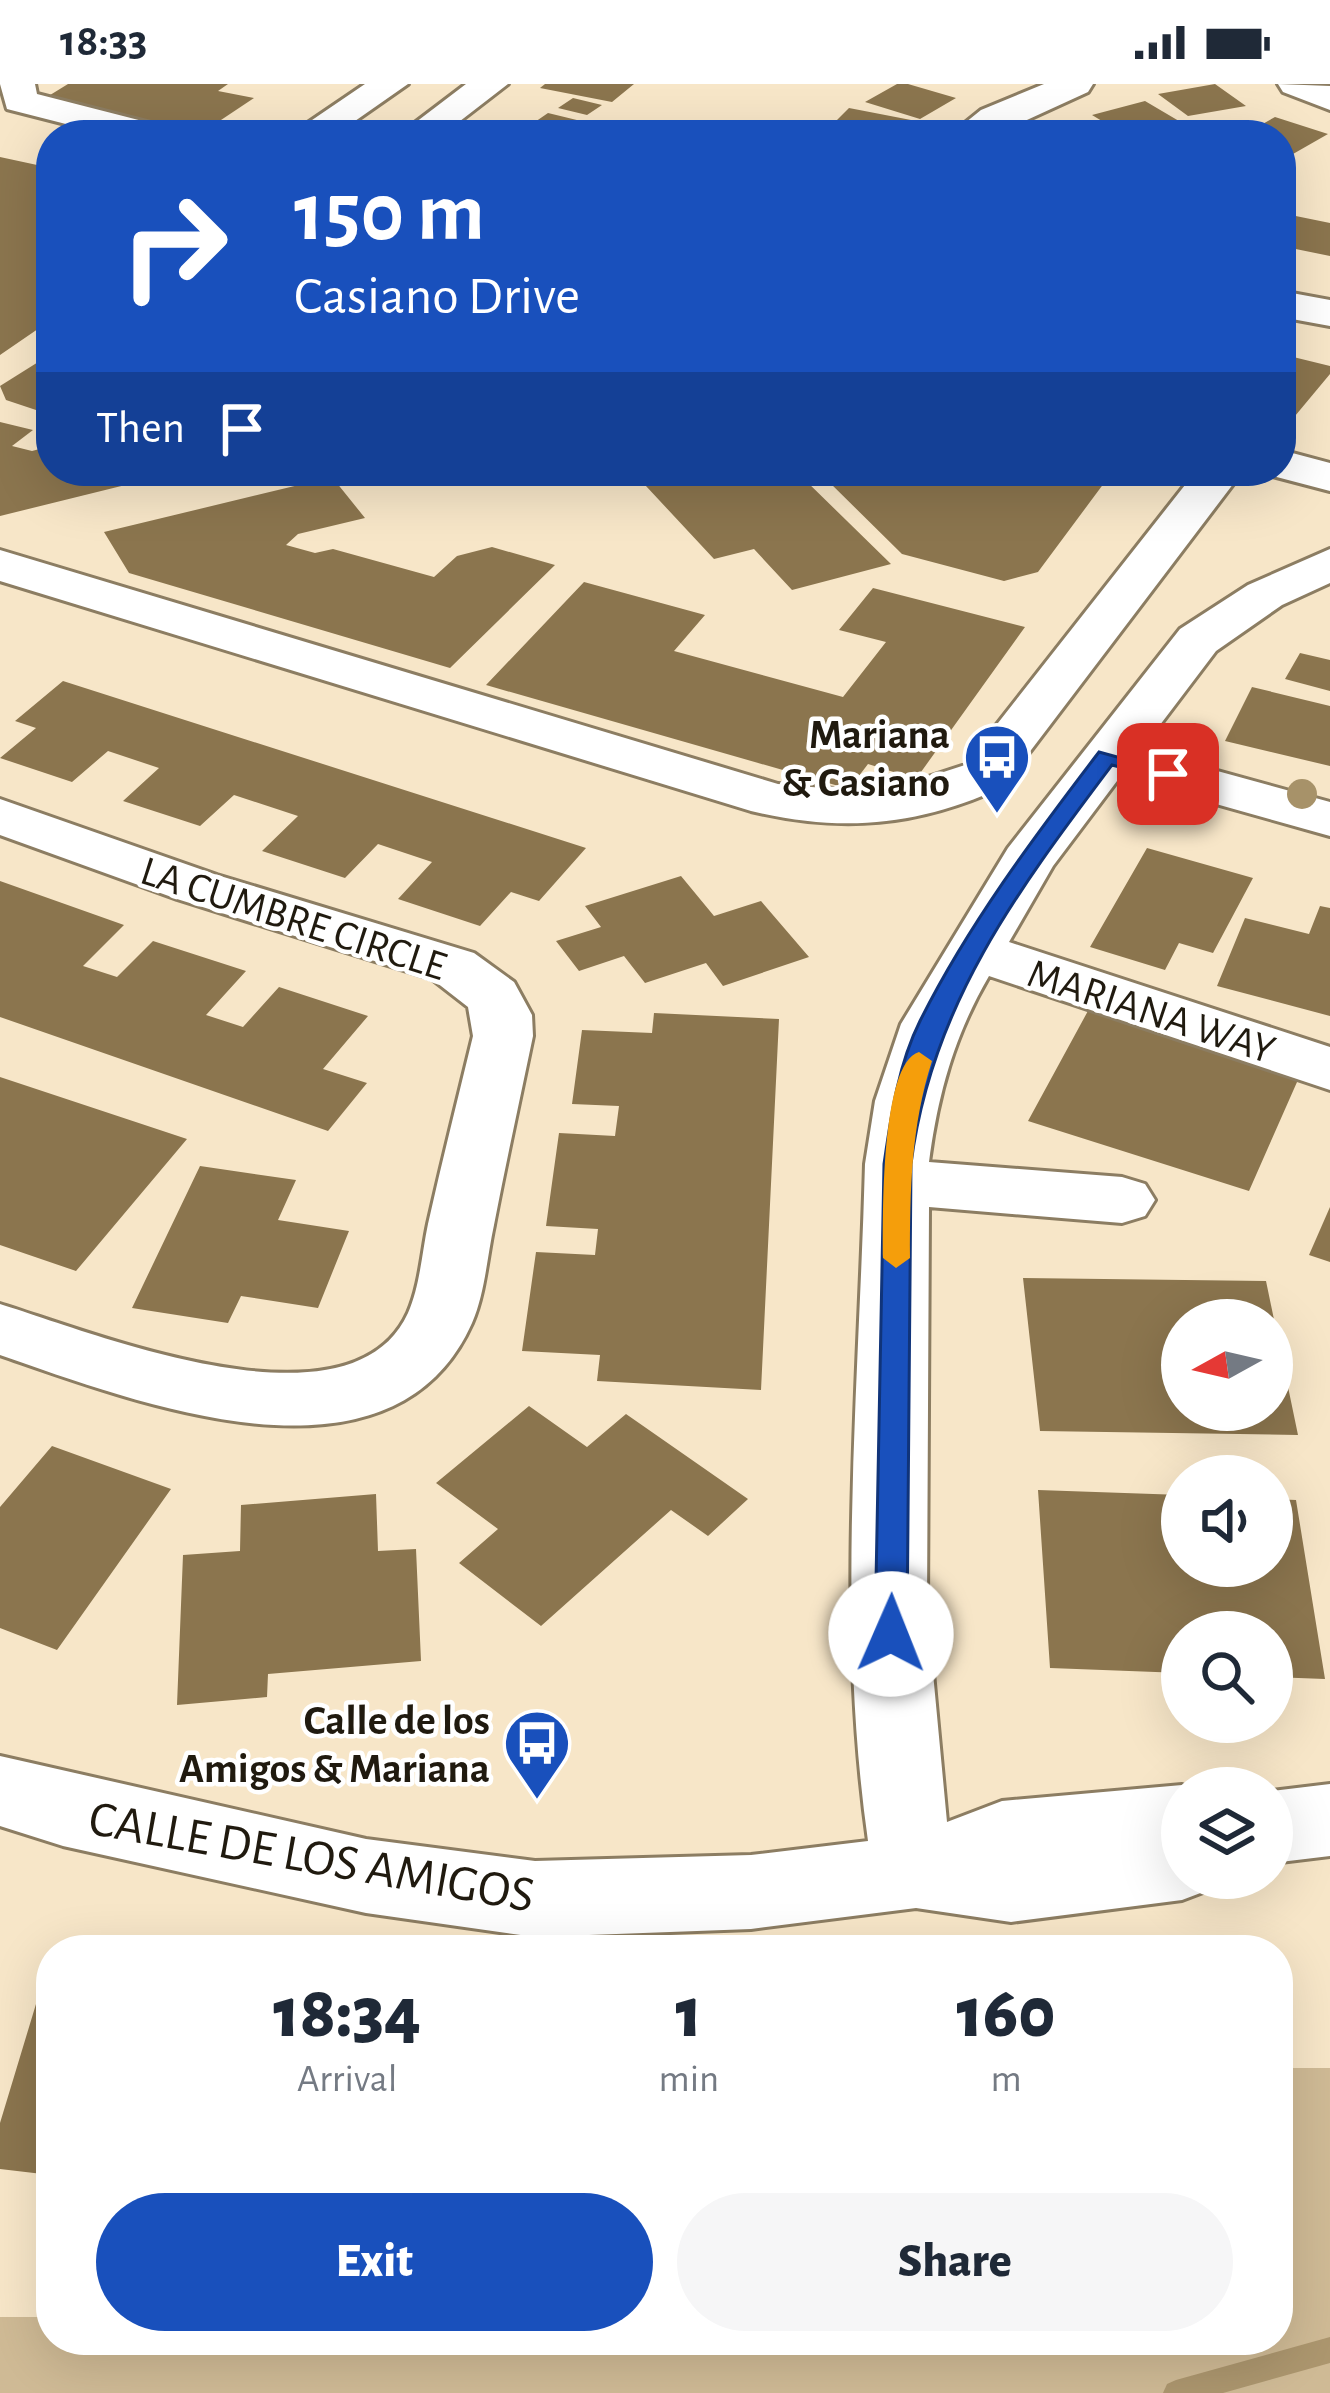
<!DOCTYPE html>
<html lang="en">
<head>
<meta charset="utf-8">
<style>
  body { margin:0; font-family:"Alegreya Sans",sans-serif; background:#f6f6f7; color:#1f2937; height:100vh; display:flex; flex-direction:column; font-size:45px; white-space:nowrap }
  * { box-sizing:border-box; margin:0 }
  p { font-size:39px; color:#747a83 }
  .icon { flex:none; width:66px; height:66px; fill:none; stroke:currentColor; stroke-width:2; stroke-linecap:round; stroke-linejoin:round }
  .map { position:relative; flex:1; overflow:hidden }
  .panel { position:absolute; left:36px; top:1851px; width:1257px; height:420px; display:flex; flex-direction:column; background:#fff; border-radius:48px; box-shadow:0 12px 48px #0002 }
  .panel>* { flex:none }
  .banner { position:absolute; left:36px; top:36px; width:1260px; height:366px; border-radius:48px; box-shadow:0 12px 48px #0002; background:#1950bc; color:#fff; overflow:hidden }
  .needle { width:78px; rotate:262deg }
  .tools { position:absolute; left:1161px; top:1215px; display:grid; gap:24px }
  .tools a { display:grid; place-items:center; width:132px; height:132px; border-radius:50%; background:#fff; box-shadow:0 12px 48px #0002; font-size:60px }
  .pin { position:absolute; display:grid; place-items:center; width:102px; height:102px; color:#fff; margin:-51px; border-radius:24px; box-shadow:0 6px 18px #0006 }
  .me { position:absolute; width:132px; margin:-66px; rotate:1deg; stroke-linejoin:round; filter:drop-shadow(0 0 9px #0008) }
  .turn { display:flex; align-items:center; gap:42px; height:252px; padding:0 60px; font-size:54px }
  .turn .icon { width:156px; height:156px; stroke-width:2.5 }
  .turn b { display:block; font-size:84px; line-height:102px }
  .then { display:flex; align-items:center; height:114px; padding:0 60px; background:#0003; gap:24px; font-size:45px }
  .eta { display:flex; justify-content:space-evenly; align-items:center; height:204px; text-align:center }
  .eta b { font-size:72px; font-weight:800; line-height:84px }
  .action { display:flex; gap:24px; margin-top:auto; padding:24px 60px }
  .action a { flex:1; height:138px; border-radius:72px; background:#1950bc; color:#fff; font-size:48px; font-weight:800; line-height:138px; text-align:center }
  .action a+a { background:#f6f6f7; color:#1f2937 }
  .status { display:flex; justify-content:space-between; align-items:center; height:84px; padding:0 60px; background:#fff; direction:ltr }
  .status svg { height:33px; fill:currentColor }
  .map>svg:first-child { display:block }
  .green { fill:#cfba95 }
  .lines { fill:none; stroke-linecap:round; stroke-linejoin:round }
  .stream { fill:#ac966e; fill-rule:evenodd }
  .building { fill:#8b754e; fill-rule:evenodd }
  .minor-casing { stroke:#8c7d62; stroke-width:6 }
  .minor { fill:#fff; fill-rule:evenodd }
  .tree { fill:#a79269 }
  .route { fill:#1950bc; stroke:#10347a; stroke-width:3 }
  .slow { fill:#f59e0b }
  .labels { text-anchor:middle; stroke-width:9; stroke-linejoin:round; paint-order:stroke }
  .poi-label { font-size:42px; font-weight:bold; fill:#201a0f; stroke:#fff; text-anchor:end }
  .street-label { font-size:42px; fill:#201a0f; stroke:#fff }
  .near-street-label { font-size:51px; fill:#201a0f; stroke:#fff }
</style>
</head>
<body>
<div class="status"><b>18:33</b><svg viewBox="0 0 49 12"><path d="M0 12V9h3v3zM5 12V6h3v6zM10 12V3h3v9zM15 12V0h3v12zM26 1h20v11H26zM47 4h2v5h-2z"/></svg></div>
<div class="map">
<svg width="1330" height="2309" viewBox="0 0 1330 2309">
  <rect width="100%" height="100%" fill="#f7e6c8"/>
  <path class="green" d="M 1278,1984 L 1330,1984 L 1330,2309 L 0,2309 L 0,2233 L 51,2233 L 51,2256 L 1278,2256 Z"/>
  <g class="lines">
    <path class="stream" d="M 1330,2253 L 1330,2279 L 1223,2309 L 1163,2309 L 1167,2300 L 1176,2296 Z"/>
  </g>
  <path class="building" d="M 68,0 L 228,0 L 218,7 L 254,14 L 200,50 L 42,16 Z
    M 545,0 L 634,0 L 612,18 L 540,4 Z
    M 897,0 L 908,0 L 956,14 L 920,35 L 865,18 Z
    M 1215,0 L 1246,22 L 1188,32 L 1158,10 Z
    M 573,14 L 602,21 L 587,31 L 558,24 Z
    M 1145,17 L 1184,40 L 1125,51 L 1092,31 Z
    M 849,24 L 911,36 L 897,51 L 824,49 Z
    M 548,29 L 585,38 L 567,51 L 516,51 Z
    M 1275,33 L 1328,50 L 1293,70 L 1281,67 L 1281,51 L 1243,51 Z
    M 0,73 L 51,84 L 51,236 L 0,271 Z
    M 1281,129 L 1330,139 L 1330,172 L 1281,162 Z
    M 51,270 L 51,331 L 6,316 L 0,302 Z
    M 1281,270 L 1330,282 L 1330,290 L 1295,332 L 1281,328 Z
    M 0,338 L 33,346 L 12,362 L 32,367 L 51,362 L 51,387 L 174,389 L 0,432 Z
    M 632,387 L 750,387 L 765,402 L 802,393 L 891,480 L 792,506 L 754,465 L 714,475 Z
    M 859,387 L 1113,387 L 1038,488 L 1004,497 L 902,470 L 826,395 Z
    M 332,393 L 365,434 L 298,450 L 286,461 L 315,469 L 333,465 L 434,493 L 457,472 L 492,463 L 555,481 L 450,584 L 129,489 L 104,448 Z
    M 584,498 L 705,531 L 674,567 L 843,613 L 886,558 L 839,546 L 873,504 L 1025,543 L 916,695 L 868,680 L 849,705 L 486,601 Z
    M 1300,569 L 1330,576 L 1330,607 L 1285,595 Z
    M 63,597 L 586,764 L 539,817 L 511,808 L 480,842 L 398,815 L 432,778 L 378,760 L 345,794 L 262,767 L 298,732 L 234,711 L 200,742 L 123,717 L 159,684 L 108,667 L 72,698 L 0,674 L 36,644 L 15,637 Z
    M 1252,603 L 1330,622 L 1330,682 L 1225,657 Z
    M 1147,764 L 1253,794 L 1213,869 L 1179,859 L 1165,886 L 1090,863 Z
    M 681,792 L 714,832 L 761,817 L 809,873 L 723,902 L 706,879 L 645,899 L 624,872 L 579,887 L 556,857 L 601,843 L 585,822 Z
    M 0,797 L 124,841 L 83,882 L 117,893 L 153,857 L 246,887 L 206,931 L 243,943 L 279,903 L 368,932 L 323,985 L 367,999 L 328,1047 L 0,933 Z
    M 1320,822 L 1330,824 L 1330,932 L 1217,902 L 1245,834 L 1309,850 Z
    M 1089,925 L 1301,989 L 1249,1107 L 1028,1037 Z
    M 654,929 L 779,935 L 761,1306 L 597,1297 L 600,1271 L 522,1267 L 536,1168 L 595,1171 L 598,1145 L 546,1142 L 559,1049 L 615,1052 L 619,1022 L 572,1020 L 582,946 L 652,949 Z
    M 0,993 L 187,1055 L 76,1187 L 0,1161 Z
    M 200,1082 L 296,1096 L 278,1136 L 349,1147 L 318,1224 L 241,1212 L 228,1239 L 132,1224 Z
    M 1330,1123 L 1330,1178 L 1309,1171 Z
    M 1023,1194 L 1266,1197 L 1298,1351 L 1040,1347 ZM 1182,1236 L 1272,1236 L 1272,1326 L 1182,1326 Z
    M 529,1322 L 587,1363 L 626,1330 L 748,1415 L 708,1452 L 671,1426 L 541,1542 L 459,1479 L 498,1445 L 436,1399 Z
    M 52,1362 L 171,1405 L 57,1566 L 0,1544 L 0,1423 Z
    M 1038,1406 L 1182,1411 L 1182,1482 L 1272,1482 L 1272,1415 L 1296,1416 L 1325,1595 L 1272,1593 L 1272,1548 L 1182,1548 L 1182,1589 L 1050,1584 Z
    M 376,1410 L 378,1467 L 416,1465 L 421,1577 L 268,1590 L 267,1613 L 177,1621 L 183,1471 L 240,1467 L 241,1421 Z
    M 36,1920 L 51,1922 L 51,2091 L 0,2085 L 0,2039 Z"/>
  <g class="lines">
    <g class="minor-casing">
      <path id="minor" d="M 0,0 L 35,0 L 37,10 L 166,43 L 172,51 L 109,51 L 7,25 Z
        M 365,0 L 408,0 L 335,51 L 290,51 Z
        M 466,0 L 508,0 L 442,51 L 399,51 Z
        M 1044,0 L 1093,0 L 1088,8 L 994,51 L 950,51 L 981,26 Z
        M 1278,0 L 1330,2 L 1330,26 L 1283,8 Z
        M 1281,207 L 1330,216 L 1330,242 L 1281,233 Z
        M 1281,366 L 1330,379 L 1330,407 L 1265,390 L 1281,387 Z
        M 1196,387 L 1243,387 L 1003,703 C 918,742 842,749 751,727 L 0,497 L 0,466 L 778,700 L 879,709 L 965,681 Z
        M 1330,465 L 1330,499 L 1282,521 L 1216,567 L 1141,666 L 1330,718 L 1330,752 L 1120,693 L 1053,782 L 1009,858 L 1330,963 L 1330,1006 L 989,892 C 954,952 938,1010 929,1078 L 1122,1093 L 1145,1100 L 1155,1116 L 1145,1132 L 1122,1139 L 929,1123 L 927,1525 L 947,1738 L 1002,1717 L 1182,1701 L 1190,1704 L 1182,1704 L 1182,1794 L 1216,1794 L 1211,1805 L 1182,1816 L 1011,1838 L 916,1824 L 751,1845 L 535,1853 L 366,1829 L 63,1762 L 0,1742 L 0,1672 L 366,1755 L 535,1777 L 751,1771 L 868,1757 C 836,1532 859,1305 865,1080 L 875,1017 L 901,940 L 1008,764 L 1180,545 L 1248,501 Z
        M 0,715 L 217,791 L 474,869 L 514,898 L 532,931 L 533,952 C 520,1015 506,1078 494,1141 C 487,1173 485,1209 472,1239 C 392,1418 136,1318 0,1271 L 0,1220 C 94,1249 351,1354 408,1229 C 420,1202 422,1168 428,1140 C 442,1077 458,1014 473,952 L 468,923 L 432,895 L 177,815 L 0,751 Z
        M 1330,1700 L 1330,1772 L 1272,1779 L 1272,1707 Z"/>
    </g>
    <use href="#minor" class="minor"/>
  </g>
  <circle class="tree" cx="1302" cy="710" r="15"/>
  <path class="route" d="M 1099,668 L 1179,690 L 1168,696 L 1112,681 C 1018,806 931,921 911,1080 L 907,1550 L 891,1563 L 875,1550 L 884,1080 C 891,1032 898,981 920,937 C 968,841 1034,753 1099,668 Z"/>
  <path class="slow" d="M 919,968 L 932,977 C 911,1042 910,1106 910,1174 L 896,1184 L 883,1174 C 883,1137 880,979 919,968 Z"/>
  <defs>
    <g id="bus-pin" transform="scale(3.45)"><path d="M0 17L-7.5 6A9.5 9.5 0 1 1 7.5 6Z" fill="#1950bc" stroke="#fff"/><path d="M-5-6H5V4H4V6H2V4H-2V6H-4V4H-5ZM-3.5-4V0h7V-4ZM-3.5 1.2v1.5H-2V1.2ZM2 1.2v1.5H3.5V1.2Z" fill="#fff"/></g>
  </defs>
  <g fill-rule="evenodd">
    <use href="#bus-pin" x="997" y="673"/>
    <use href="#bus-pin" x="537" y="1659"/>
  </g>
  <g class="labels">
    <g class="poi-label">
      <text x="950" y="664">Mariana<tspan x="950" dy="48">&amp; Casiano</tspan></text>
      <text x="490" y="1650">Calle de los<tspan x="490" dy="48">Amigos &amp; Mariana</tspan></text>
    </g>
    <g class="street-label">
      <text transform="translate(294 833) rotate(18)" y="15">LA CUMBRE CIRCLE</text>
      <text transform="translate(1152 926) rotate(18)" y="15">MARIANA WAY</text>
    </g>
    <g class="near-street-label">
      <text transform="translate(312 1771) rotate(10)" y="18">CALLE DE LOS AMIGOS</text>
    </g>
  </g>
</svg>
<div class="tools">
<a><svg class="needle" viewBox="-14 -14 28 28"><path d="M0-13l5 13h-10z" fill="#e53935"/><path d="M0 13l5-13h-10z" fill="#747a83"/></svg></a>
<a><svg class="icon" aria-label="sound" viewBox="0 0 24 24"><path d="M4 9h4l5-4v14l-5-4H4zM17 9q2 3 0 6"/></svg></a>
<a><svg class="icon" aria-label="search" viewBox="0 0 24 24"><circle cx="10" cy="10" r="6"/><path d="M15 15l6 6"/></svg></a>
<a><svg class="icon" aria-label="layers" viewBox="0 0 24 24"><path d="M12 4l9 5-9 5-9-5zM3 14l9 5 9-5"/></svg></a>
</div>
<div class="pin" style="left:1168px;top:690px;background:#d93025"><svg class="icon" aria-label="arrive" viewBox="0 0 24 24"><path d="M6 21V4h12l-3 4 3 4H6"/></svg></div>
<svg class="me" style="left:891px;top:1550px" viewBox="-20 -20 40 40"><circle r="19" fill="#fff"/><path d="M0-13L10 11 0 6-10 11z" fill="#1950bc"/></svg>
<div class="banner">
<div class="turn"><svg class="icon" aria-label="right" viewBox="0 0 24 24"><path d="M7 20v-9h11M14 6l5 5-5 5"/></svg><div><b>150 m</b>Casiano Drive</div></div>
<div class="then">Then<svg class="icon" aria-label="arrive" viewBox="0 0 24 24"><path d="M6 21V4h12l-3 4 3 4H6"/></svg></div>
</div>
<section class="panel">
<div class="eta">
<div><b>18:34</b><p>Arrival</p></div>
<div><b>1</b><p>min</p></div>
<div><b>160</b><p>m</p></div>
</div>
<div class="action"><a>Exit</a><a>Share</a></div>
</section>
</div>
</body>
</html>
